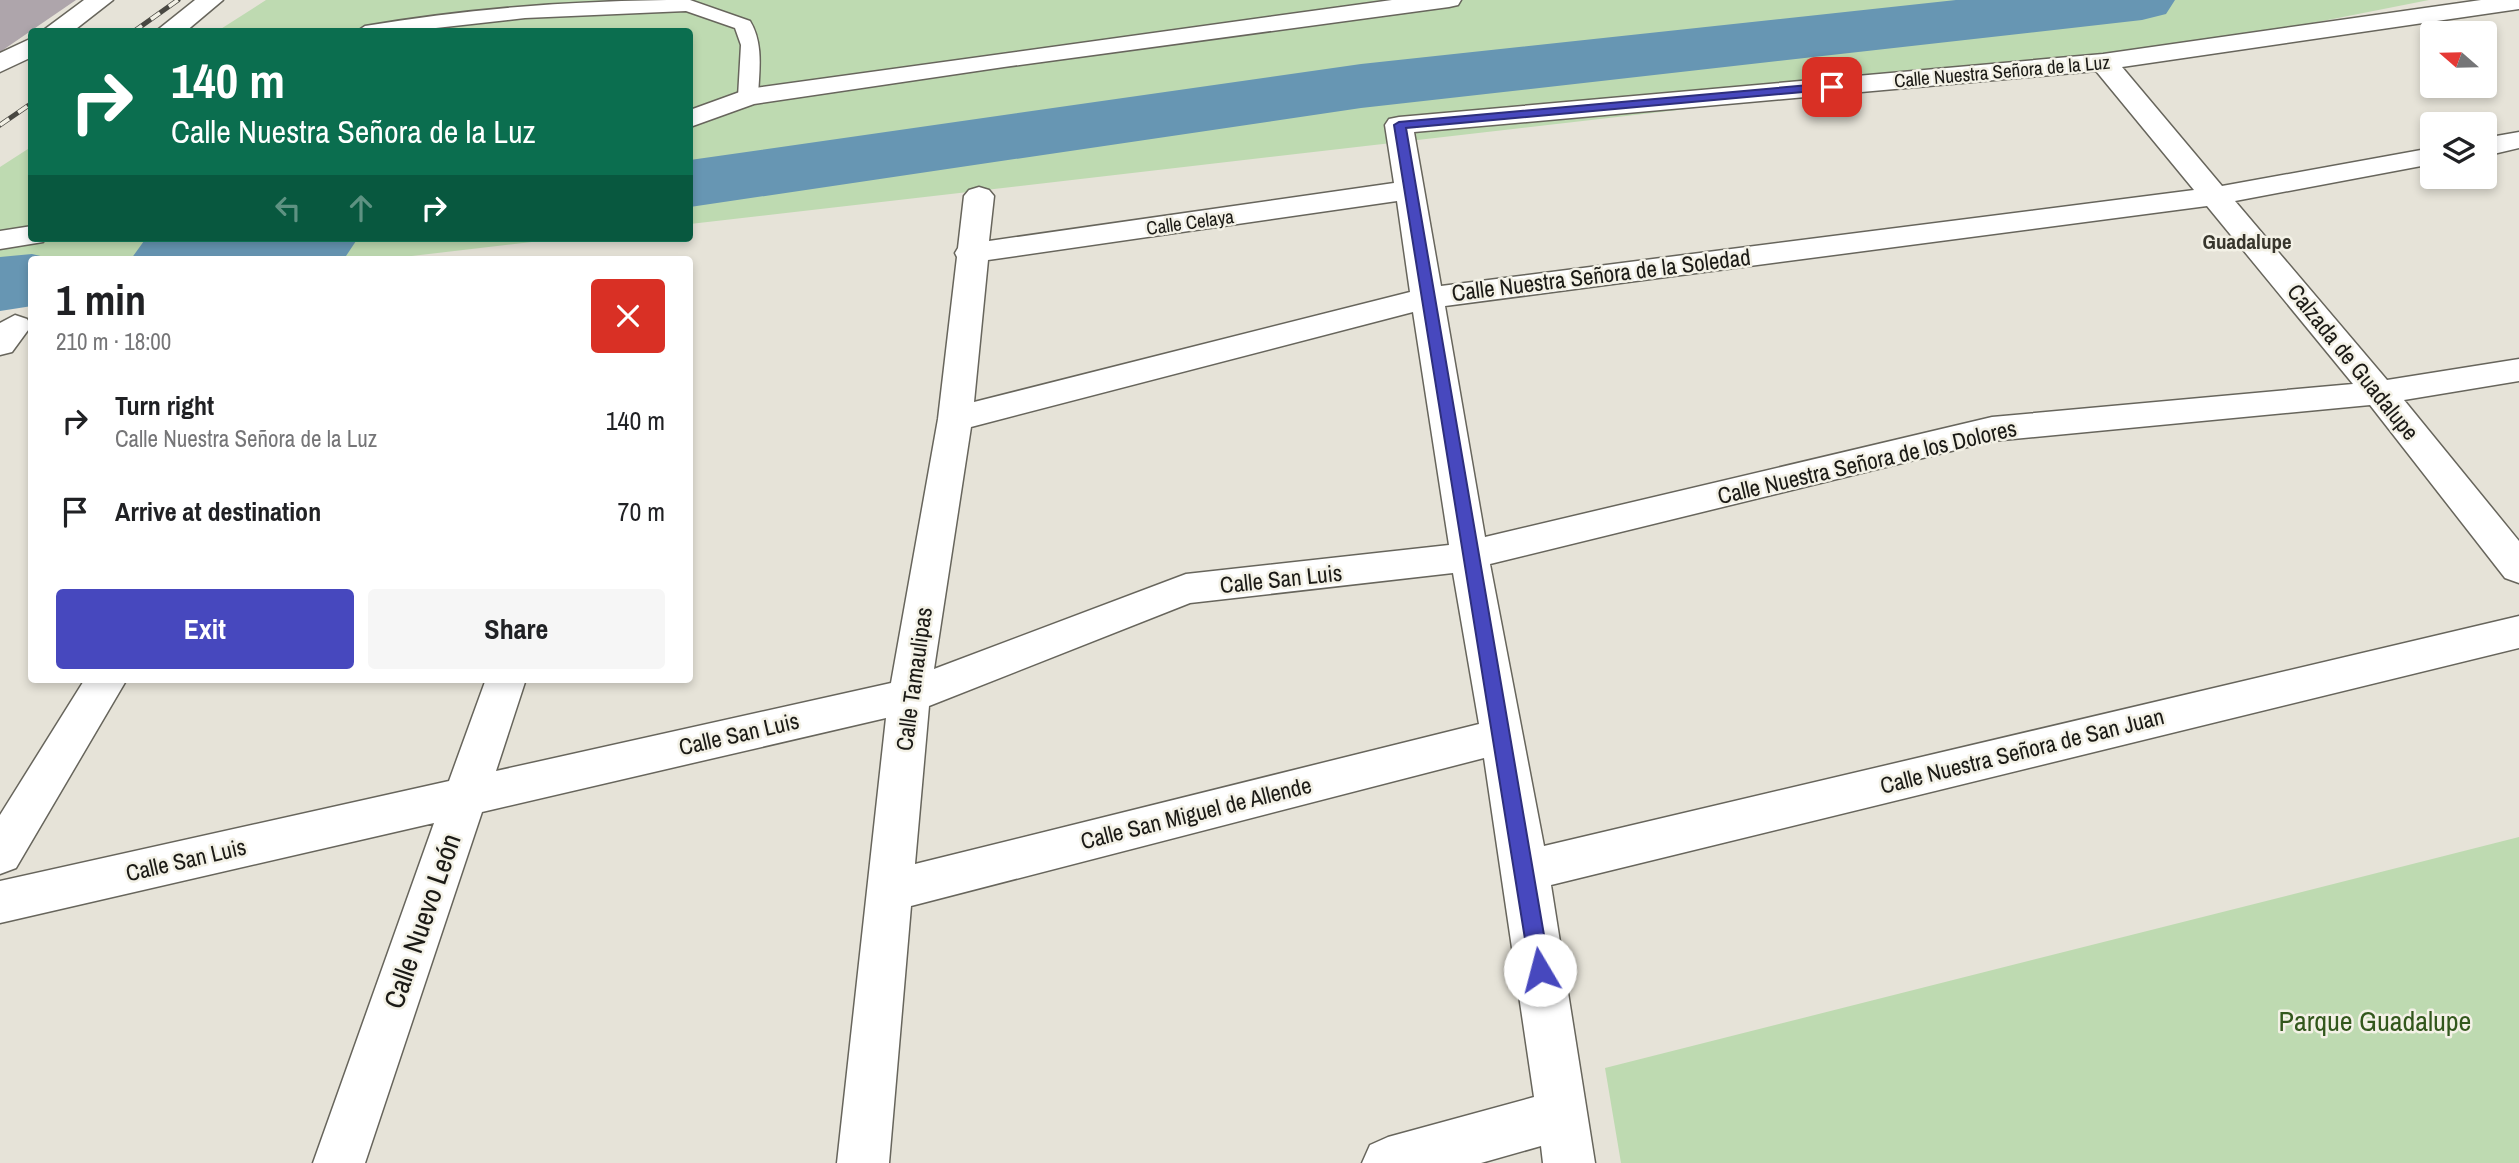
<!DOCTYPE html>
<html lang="en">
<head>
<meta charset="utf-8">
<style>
  body { margin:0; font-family:"Archivo Narrow",sans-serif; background:#f6f6f6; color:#202124; height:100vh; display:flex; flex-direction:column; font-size:26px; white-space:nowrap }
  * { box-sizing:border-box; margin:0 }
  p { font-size:23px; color:#757577 }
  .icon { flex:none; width:38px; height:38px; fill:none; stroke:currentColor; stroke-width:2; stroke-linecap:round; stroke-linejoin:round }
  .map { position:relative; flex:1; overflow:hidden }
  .side { position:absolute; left:28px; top:256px; width:665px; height:427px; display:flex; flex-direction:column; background:#fff; border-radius:7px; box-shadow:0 4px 10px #0003 }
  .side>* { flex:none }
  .top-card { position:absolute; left:28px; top:28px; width:665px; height:214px; border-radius:7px; box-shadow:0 4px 10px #0003; background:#0b6e4f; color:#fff; overflow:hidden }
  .needle { width:46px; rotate:290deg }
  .controls { position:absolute; left:2420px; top:21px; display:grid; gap:14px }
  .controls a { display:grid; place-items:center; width:77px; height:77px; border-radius:7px; background:#fff; box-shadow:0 4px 10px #0003; font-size:35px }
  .pin { position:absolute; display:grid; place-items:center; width:60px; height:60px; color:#fff; margin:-30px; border-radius:14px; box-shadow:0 4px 10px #0006 }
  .me { position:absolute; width:77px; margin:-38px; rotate:352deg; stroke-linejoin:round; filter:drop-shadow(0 0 5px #0008) }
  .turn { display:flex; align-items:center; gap:24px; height:147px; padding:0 28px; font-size:32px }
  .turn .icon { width:91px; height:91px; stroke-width:2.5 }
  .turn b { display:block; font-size:49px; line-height:60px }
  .lanes { display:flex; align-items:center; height:66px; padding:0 28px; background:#0003; justify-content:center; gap:35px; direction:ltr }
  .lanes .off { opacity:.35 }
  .round { display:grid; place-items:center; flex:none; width:74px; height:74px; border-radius:7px; background:#f6f6f6 }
  .headline { display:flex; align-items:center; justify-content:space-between; height:119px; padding:0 28px }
  h1 { font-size:42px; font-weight:700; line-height:52px }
  .primary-button { display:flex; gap:14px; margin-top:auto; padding:14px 28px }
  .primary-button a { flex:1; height:80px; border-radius:7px; background:#4748be; color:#fff; font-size:28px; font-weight:700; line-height:80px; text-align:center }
  .primary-button a+a { background:#f6f6f6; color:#202124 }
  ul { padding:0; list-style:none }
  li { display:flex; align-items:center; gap:21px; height:91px; padding:0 28px }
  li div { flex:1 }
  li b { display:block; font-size:26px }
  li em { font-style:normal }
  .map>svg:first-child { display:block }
  .green { fill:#bedab1 }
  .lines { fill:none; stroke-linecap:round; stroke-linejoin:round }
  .river { fill:#6796b3; fill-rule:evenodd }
  .building { fill:#aea5ab }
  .lane-casing { stroke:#67655c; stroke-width:3 }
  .street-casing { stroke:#67655c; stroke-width:3 }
  .lane { fill:#fff; fill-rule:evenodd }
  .street { fill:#fff; fill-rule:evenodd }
  .rail-casing { stroke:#494842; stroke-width:5 }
  .rail { stroke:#f3f1e6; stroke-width:3.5; stroke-dasharray:11; stroke-linecap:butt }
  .route { fill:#4748be; stroke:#2e2f7c; stroke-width:2 }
  .labels { text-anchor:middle; stroke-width:5; stroke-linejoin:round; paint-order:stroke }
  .far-street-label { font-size:19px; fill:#1b1a16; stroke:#f3f1e6 }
  .far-quarter-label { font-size:21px; font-weight:bold; fill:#37352c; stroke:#f3f1e6 }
  .street-label { font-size:23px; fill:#1b1a16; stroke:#f3f1e6 }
  .near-street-label { font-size:28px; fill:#1b1a16; stroke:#f3f1e6 }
  .near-park-label { font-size:28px; fill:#32571c; stroke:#f3f1e6 }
</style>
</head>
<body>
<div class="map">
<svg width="2519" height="1163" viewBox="0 0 2519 1163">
  <rect width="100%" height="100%" fill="#e6e3d8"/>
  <path class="green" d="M 266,0 L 2429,0 L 2146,56 L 690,224 L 690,32 L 216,32 Z
    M 31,147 L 32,238 L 566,238 L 386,259 L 32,259 L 31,300 L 0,304 L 0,167 Z
    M 2519,837 L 2519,1163 L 1621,1163 L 1605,1068 Z"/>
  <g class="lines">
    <path class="river" d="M 1956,0 L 2175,0 L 2166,14 L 2142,20 L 1361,108 L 690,207 L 690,160 L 1361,64 Z
      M 155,238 L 358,238 L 346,256 L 332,259 L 131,259 L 144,241 Z
      M 32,254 L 53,259 L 32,259 L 32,306 L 0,311 L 0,257 Z"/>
  </g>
  <path class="building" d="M 0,0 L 76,0 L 0,52 Z"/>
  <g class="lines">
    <g class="lane-casing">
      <path id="lane" d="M 690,0 L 750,21 C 764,44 759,71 758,97 L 755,101 L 748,103 L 738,97 L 741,45 L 735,28 L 686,11 L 525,18 L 400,32 L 356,32 L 365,26 C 472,8 581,0 690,0 Z"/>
    </g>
    <g class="street-casing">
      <path id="street" d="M 84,0 L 113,0 L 72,32 L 41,32 Z
        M 195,0 L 223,0 L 185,32 L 155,32 Z
        M 1392,0 L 1461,0 L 1458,5 L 1449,7 L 1004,67 L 754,104 L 690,127 L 690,110 L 748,89 Z
        M 2481,0 L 2519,0 L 2519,9 L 2122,67 L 2222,186 L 2432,148 L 2432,164 L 2235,201 L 2387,380 L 2519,359 L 2519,381 L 2404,400 L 2519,541 L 2519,583 L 2505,578 L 2370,405 L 1992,441 L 1490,564 L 1544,846 L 2519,616 L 2519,648 L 1551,885 L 1595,1163 L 1543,1163 L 1541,1146 L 1481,1163 L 1362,1163 L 1370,1145 L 1388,1137 L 1534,1097 L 1484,758 L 911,906 L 889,1163 L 837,1163 L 886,718 L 482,812 L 365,1163 L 313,1163 L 434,823 L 0,923 L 0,881 L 449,781 L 486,679 L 526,679 L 496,771 L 891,683 L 938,419 L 957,257 L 955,253 L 958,248 L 964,196 L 969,190 L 979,187 L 989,190 L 994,196 L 989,241 L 1394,183 L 1385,125 L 1389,119 L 1399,117 L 2103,54 ZM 2096,71 L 2194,190 L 1441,286 L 1414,132 ZM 1397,201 L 1410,292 L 974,402 L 988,260 ZM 2207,206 L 2353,384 L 1992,417 L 1485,537 L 1445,306 ZM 1413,312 L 1449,545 L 1186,574 L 934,669 L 971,427 ZM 1453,573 L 1479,724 L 915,864 L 929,706 L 1190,603 Z
        M 32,38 L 32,57 L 0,72 L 0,53 Z
        M 2519,132 L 2519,148 L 2485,156 L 2485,138 Z
        M 32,226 L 32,238 L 45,238 L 43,242 L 0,249 L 0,231 Z
        M 15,315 L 27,319 L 31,326 L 12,352 L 0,355 L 0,323 Z
        M 85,679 L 127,679 L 16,868 L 0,874 L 0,815 Z"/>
    </g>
    <use href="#lane" class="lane"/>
    <use href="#street" class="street"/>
    <g class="rail-casing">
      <path id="rail" d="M 133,32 L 178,0
        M 0,125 L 32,103"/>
    </g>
    <use href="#rail" class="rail"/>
  </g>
  <path class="route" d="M 1832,83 L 1836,84 L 1836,89 L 1406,128 L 1550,970 L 1547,976 L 1540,979 L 1533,976 L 1530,970 L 1394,125 L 1399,122 Z"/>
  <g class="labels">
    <g class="far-street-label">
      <text transform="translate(2002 71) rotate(-5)" y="7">Calle Nuestra Señora de la Luz</text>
      <text transform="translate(1190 222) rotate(-8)" y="7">Calle Celaya</text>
    </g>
    <g class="far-quarter-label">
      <text x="2247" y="249">Guadalupe</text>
    </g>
    <g class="street-label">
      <text transform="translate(1601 275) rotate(-7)" y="8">Calle Nuestra Señora de la Soledad</text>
      <text transform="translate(2353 362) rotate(51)" y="8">Calzada de Guadalupe</text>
      <text transform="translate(1867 462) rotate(-13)" y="8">Calle Nuestra Señora de los Dolores</text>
      <text transform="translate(1281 579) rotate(-6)" y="8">Calle San Luis</text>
      <text transform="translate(914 679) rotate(-82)" y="8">Calle Tamaulipas</text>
      <text transform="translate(739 734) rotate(-13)" y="8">Calle San Luis</text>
      <text transform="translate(2022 751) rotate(-14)" y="8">Calle Nuestra Señora de San Juan</text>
      <text transform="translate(1196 813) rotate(-14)" y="8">Calle San Miguel de Allende</text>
      <text transform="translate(186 860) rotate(-13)" y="8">Calle San Luis</text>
    </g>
    <g class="near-street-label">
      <text transform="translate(422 921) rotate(-71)" y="10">Calle Nuevo León</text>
    </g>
    <g class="near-park-label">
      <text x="2375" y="1031">Parque Guadalupe</text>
    </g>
  </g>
</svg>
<div class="controls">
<a><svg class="needle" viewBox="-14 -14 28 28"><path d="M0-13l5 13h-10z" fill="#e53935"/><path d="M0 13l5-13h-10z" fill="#757577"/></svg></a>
<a><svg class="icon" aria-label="layers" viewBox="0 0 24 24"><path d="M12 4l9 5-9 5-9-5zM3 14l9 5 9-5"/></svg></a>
</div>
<div class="pin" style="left:1832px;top:87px;background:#d93025"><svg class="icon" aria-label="arrive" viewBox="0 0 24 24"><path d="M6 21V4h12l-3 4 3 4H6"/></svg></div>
<svg class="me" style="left:1540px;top:970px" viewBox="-20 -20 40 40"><circle r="19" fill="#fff"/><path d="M0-13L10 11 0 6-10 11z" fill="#4748be"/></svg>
<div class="top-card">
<div class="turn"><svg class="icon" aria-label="right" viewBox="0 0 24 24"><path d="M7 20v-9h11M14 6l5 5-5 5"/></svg><div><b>140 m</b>Calle Nuestra Señora de la Luz</div></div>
<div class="lanes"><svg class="icon off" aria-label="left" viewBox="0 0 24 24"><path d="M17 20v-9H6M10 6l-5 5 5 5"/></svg><svg class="icon off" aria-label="ahead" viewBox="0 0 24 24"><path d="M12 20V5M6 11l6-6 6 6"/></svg><svg class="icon" aria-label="right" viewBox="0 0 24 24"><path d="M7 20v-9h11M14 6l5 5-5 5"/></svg></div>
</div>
<section class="side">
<div class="headline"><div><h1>1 min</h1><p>210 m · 18:00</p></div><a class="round" style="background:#d93025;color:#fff"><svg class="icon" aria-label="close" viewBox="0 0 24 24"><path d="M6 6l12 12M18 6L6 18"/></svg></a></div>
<ul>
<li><svg class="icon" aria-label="right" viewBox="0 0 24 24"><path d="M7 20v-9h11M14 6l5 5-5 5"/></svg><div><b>Turn right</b><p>Calle Nuestra Señora de la Luz</p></div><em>140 m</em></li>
<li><svg class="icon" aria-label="arrive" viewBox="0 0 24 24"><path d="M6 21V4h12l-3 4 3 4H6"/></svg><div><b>Arrive at destination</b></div><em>70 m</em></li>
</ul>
<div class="primary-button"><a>Exit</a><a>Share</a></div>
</section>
</div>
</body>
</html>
